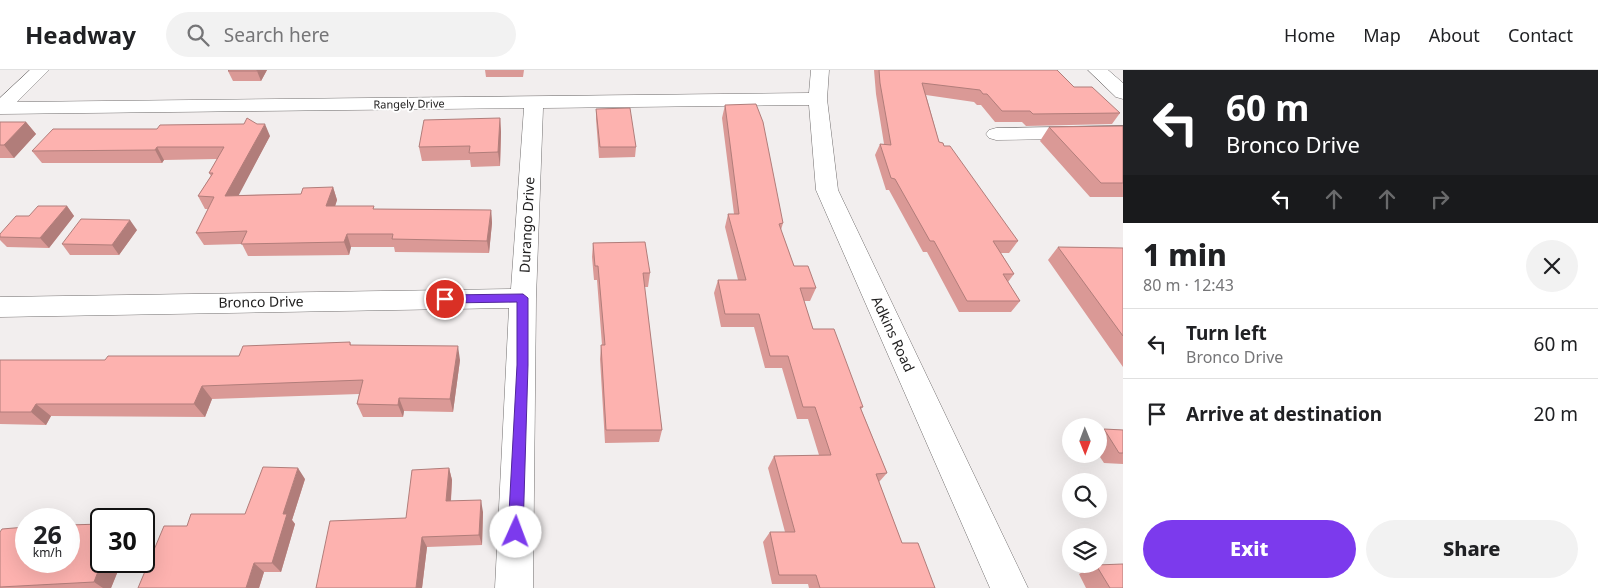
<!DOCTYPE html>
<html lang="en">
<head>
<meta charset="utf-8">
<style>
  body { margin:0; font-family:"Noto Sans",sans-serif; background:#f2f2f2; color:#202124; height:100vh; display:flex; flex-direction:column; font-size:19px; white-space:nowrap }
  * { box-sizing:border-box; margin:0 }
  p { font-size:16px; color:#757577 }
  .icon { flex:none; width:28px; height:28px; fill:none; stroke:currentColor; stroke-width:2; stroke-linecap:round; stroke-linejoin:round }
  .map { position:relative; flex:1; overflow:hidden }
  .side { display:flex; flex-direction:column; background:#fff; width:475px }
  .side>* { flex:none }
  .guide { background:#202124; color:#fff; overflow:hidden }
  .needle { width:32px; rotate:179deg }
  .tools { position:absolute; left:1062px; top:348px; display:grid; gap:10px }
  .tools a { display:grid; place-items:center; width:45px; height:45px; border-radius:50%; background:#fff; box-shadow:0 5px 20px #0002; font-size:25px }
  .speed { position:absolute; left:15px; top:438px; display:flex; gap:10px; font-size:25px; font-weight:700; text-align:center }
  .speed>* { display:grid; place-content:center; width:65px; height:65px; border-radius:50%; background:#fff; box-shadow:0 5px 20px #0002; line-height:1 }
  .speed small { font-size:12px; font-weight:400 }
  .speed .limit { border:2px solid #111; border-radius:8px; background:#fff; color:#111 }
  .pin { position:absolute; display:grid; place-items:center; width:42px; height:42px; color:#fff; margin:-21px; border:2px solid #fff; border-radius:50%; box-shadow:0 1px 5px #0007 }
  .me { position:absolute; width:55px; margin:-28px; rotate:2deg; stroke-linejoin:round; filter:drop-shadow(0 0 4px #0008) }
  .turn { display:flex; align-items:center; gap:18px; height:105px; padding:0 20px; font-size:22px }
  .turn .icon { width:65px; height:65px; stroke-width:2.5 }
  .turn b { display:block; font-size:35px; line-height:42px }
  .lanes { display:flex; align-items:center; height:48px; padding:0 20px; background:#0003; justify-content:center; gap:25px; direction:ltr }
  .lanes .off { opacity:.35 }
  .round { display:grid; place-items:center; flex:none; width:52px; height:52px; border-radius:26px; background:#f2f2f2 }
  .headline { display:flex; align-items:center; justify-content:space-between; height:85px; padding:0 20px }
  h1 { font-size:30px; font-weight:800; line-height:38px }
  .action { display:flex; gap:10px; margin-top:auto; padding:10px 20px }
  .action a { flex:1; height:58px; border-radius:30px; background:#7c3aed; color:#fff; font-size:20px; font-weight:800; line-height:58px; text-align:center }
  .action a+a { background:#f2f2f2; color:#202124 }
  ul { padding:0; list-style:none }
  li { display:flex; align-items:center; gap:15px; height:70px; padding:0 20px; border-top:1px solid #e0e0e0 }
  li div { flex:1 }
  li b { display:block; font-size:19px }
  li em { font-style:normal }
  header { display:flex; align-items:center; gap:30px; box-sizing:border-box; height:70px; padding:0 25px; background:#fff; border-bottom:1px solid #e0e0e0 }
  header strong { font-size:24px }
  nav { display:flex; gap:28px; margin-inline-start:auto; font-size:18px }
  .search { width:350px; height:45px; background:#f2f2f2; display:flex; align-items:center; gap:12px; box-sizing:border-box; padding:0 18px; border-radius:28px; color:#757577; font-size:19px }
  main { display:flex; flex:1; min-height:0 }
  .map>svg:first-child { display:block }
  .lines { fill:none; stroke-linecap:round; stroke-linejoin:round }
  .minor-casing { stroke:#726f6f; stroke-width:1 }
  .minor { fill:#fff; fill-rule:evenodd }
  .wall { fill:#da9996 }
  .shaded-wall { fill:#b17d7a }
  .building { fill:#fdb2af; stroke:#b17d7a }
  .route { fill:#7c3aed; stroke:#51269a }
  .labels { text-anchor:middle; stroke-width:4; stroke-linejoin:round; paint-order:stroke }
  .far-street-label { font-size:11px; fill:#212020; stroke:#fff }
  .street-label { font-size:14px; fill:#212020; stroke:#fff }
</style>
</head>
<body>
<header>
<strong>Headway</strong>
<div class="search"><svg class="icon" aria-label="search" viewBox="0 0 24 24"><circle cx="10" cy="10" r="6"/><path d="M15 15l6 6"/></svg>Search here</div>
<nav><a>Home</a><a>Map</a><a>About</a><a>Contact</a></nav>
</header>
<main>
<div class="map">
<svg width="1123" height="518" viewBox="0 0 1123 518">
  <rect width="100%" height="100%" fill="#f2eeee"/>
  <g class="lines">
    <g class="minor-casing">
      <path id="minor" d="M 30,0 L 49,0 L 17,32 L 809,23 L 811,0 L 829,0 L 827,29 L 838,120 L 1028,518 L 990,518 L 816,120 L 809,35 L 543,38 L 536,228 L 533,518 L 495,518 L 509,238 L 0,247 L 0,227 L 511,219 L 524,38 L 0,44 L 0,28 Z
        M 1088,0 L 1108,0 L 1123,13 L 1123,29 L 1116,27 Z
        M 1123,56 L 1123,68 L 996,70 L 989,68 L 986,64 L 989,60 L 996,58 Z"/>
    </g>
    <use href="#minor" class="minor"/>
  </g>
  <path class="wall" d="M 267,0 L 261,11 L 233,11 L 228,1 Z
    M 485,0 L 524,0 L 523,7 L 486,7 Z
    M 874,0 L 1057,0 L 1074,17 L 1120,43 L 1112,54 L 1026,56 L 1022,52 L 995,52 L 981,35 L 977,35 L 974,32 L 926,25 L 939,72 L 944,76 L 1018,171 L 1009,183 L 1001,183 L 1014,204 L 1008,212 L 1020,231 L 1011,242 L 959,242 L 927,182 L 923,182 L 889,120 L 886,120 L 875,85 L 880,74 L 884,74 L 876,24 Z
    M 725,35 L 783,153 L 781,160 L 794,196 L 816,218 L 810,231 L 804,231 L 813,259 L 863,337 L 861,339 L 887,403 L 879,412 L 902,473 L 935,518 L 809,518 L 808,514 L 772,514 L 763,472 L 770,462 L 785,462 L 768,398 L 774,386 L 819,385 L 808,349 L 797,349 L 782,298 L 765,298 L 754,257 L 721,257 L 714,223 L 718,210 L 738,210 L 725,157 L 728,144 L 734,144 L 722,48 Z
    M 596,39 L 636,77 L 635,87 L 599,88 L 596,49 Z
    M 500,48 L 501,62 L 500,96 L 471,97 L 470,90 L 422,91 L 419,77 Z
    M 0,52 L 26,52 L 36,64 L 14,88 L 0,88 Z
    M 1123,56 L 1123,127 L 1090,127 L 1040,71 L 1049,57 Z
    M 270,66 L 238,125 L 301,124 L 333,117 L 337,130 L 335,136 L 375,139 L 491,140 L 492,153 L 489,183 L 395,182 L 394,177 L 351,177 L 349,185 L 248,186 L 242,174 L 204,175 L 196,163 L 208,139 L 205,139 L 198,126 L 211,106 L 209,103 L 217,89 L 164,90 L 162,93 L 42,93 L 32,81 Z
    M 67,136 L 74,146 L 49,178 L 7,177 L 0,170 L 0,164 L 29,146 Z
    M 137,160 L 119,185 L 70,185 L 62,174 Z
    M 593,173 L 650,203 L 648,217 L 644,217 L 662,360 L 659,372 L 605,373 L 600,289 L 601,275 L 602,275 L 597,210 L 594,210 L 592,187 Z
    M 1058,177 L 1123,178 L 1123,297 L 1048,190 Z
    M 350,272 L 351,275 L 460,290 L 453,342 L 404,341 L 403,347 L 363,347 L 357,334 L 359,324 L 212,329 L 205,347 L 51,346 L 46,355 L 0,354 L 0,290 L 105,290 L 239,286 Z
    M 1104,359 L 1123,360 L 1123,394 L 1104,393 L 1098,384 L 1099,384 L 1099,363 Z
    M 449,398 L 452,410 L 451,431 L 483,442 L 482,475 L 427,477 L 422,518 L 316,518 L 406,448 Z
    M 305,409 L 292,450 L 295,454 L 281,502 L 264,502 L 259,518 L 138,518 L 245,444 Z
    M 0,462 L 122,491 L 111,518 L 0,518 Z
    M 1096,495 L 1123,518 L 1086,518 L 1079,504 Z"/>
  <path class="shaded-wall" d="M 257,0 L 267,0 L 261,11 L 257,1 Z
    M 500,48 L 501,62 L 500,96 L 498,82 Z
    M 26,52 L 36,64 L 14,88 L 4,75 Z
    M 265,54 L 270,66 L 232,138 L 225,126 Z
    M 157,77 L 164,90 L 162,93 L 155,80 Z
    M 333,117 L 337,130 L 331,149 L 326,136 Z
    M 67,136 L 74,146 L 49,178 L 40,168 Z
    M 491,140 L 492,153 L 489,183 L 487,171 Z
    M 130,150 L 137,160 L 119,185 L 112,175 Z
    M 347,164 L 351,177 L 349,185 L 344,172 Z
    M 458,276 L 460,290 L 453,342 L 450,329 Z
    M 202,316 L 212,329 L 205,347 L 194,334 Z
    M 399,328 L 404,341 L 403,347 L 398,335 Z
    M 36,334 L 51,346 L 46,355 L 31,342 Z
    M 298,398 L 305,409 L 292,450 L 295,454 L 281,502 L 272,493 L 283,444 Z
    M 449,398 L 452,410 L 450,443 L 446,431 Z
    M 481,430 L 483,442 L 482,475 L 479,465 Z
    M 422,467 L 427,477 L 422,518 L 416,518 Z
    M 102,491 L 122,491 L 111,518 L 103,518 L 94,512 Z
    M 254,493 L 264,502 L 259,518 L 246,518 Z"/>
  <path class="building" d="M 229,0 L 257,0 L 257,1 L 228,1 Z
    M 879,0 L 1057,0 L 1074,17 L 1092,17 L 1120,43 L 1033,44 L 1030,41 L 1002,41 L 987,24 L 983,24 L 980,20 L 922,13 L 939,72 L 943,73 L 944,76 L 950,76 L 1018,171 L 993,171 L 1014,204 L 1003,204 L 1020,231 L 967,231 L 934,171 L 930,171 L 895,109 L 891,108 L 880,74 L 891,75 L 880,13 Z
    M 756,34 L 763,52 L 783,153 L 779,154 L 794,196 L 808,196 L 816,218 L 800,218 L 813,259 L 834,259 L 863,337 L 860,337 L 887,403 L 876,404 L 902,473 L 918,473 L 935,518 L 820,518 L 816,505 L 779,505 L 770,462 L 795,462 L 774,386 L 831,385 L 815,337 L 803,337 L 788,286 L 770,286 L 759,244 L 725,244 L 718,210 L 746,210 L 728,144 L 739,144 L 725,35 Z
    M 630,38 L 636,77 L 600,77 L 596,39 Z
    M 247,48 L 257,54 L 265,54 L 225,126 L 301,124 L 303,118 L 333,117 L 326,136 L 374,136 L 373,139 L 491,140 L 487,171 L 392,169 L 393,164 L 347,164 L 344,172 L 241,174 L 247,161 L 196,163 L 214,127 L 198,126 L 213,103 L 209,103 L 224,77 L 157,77 L 155,80 L 32,81 L 53,59 L 157,59 L 160,55 L 244,54 Z
    M 500,48 L 498,82 L 469,83 L 470,76 L 419,77 L 424,50 Z
    M 0,52 L 26,52 L 4,75 L 0,75 Z
    M 1123,56 L 1123,113 L 1101,113 L 1049,57 Z
    M 38,136 L 67,136 L 40,168 L 0,167 L 0,164 L 16,146 L 29,146 Z
    M 81,149 L 130,150 L 112,175 L 62,174 Z
    M 645,172 L 650,203 L 643,203 L 662,360 L 606,360 L 601,275 L 605,275 L 598,196 L 595,196 L 593,173 Z
    M 1058,177 L 1123,178 L 1123,266 Z
    M 350,272 L 350,275 L 458,276 L 450,329 L 399,328 L 398,335 L 357,334 L 363,310 L 202,316 L 194,334 L 36,334 L 31,342 L 0,342 L 0,290 L 105,290 L 108,286 L 239,286 L 243,276 Z
    M 1104,359 L 1123,360 L 1123,383 L 1119,383 Z
    M 263,397 L 298,398 L 283,444 L 287,444 L 272,493 L 254,493 L 246,518 L 138,518 L 164,456 L 187,456 L 191,444 L 245,444 Z
    M 449,398 L 446,431 L 481,430 L 479,465 L 422,467 L 416,518 L 316,518 L 330,451 L 406,448 L 412,400 Z
    M 101,454 L 101,491 L 102,491 L 94,512 L 0,517 L 0,462 L 2,459 L 26,457 L 26,491 L 69,491 L 69,455 Z
    M 1123,494 L 1123,518 L 1110,518 L 1096,495 Z"/>
  <path class="route" d="M 523,224 L 528,228 L 528,295 L 523,462 L 521,467 L 516,469 L 511,467 L 508,462 L 517,295 L 517,232 L 445,233 L 440,229 L 445,225 Z"/>
  <g class="labels">
    <g class="far-street-label">
      <text transform="translate(409 34) rotate(-1)" y="4">Rangely Drive</text>
    </g>
    <g class="street-label">
      <text transform="translate(527 155) rotate(-87)" y="5">Durango Drive</text>
      <text transform="translate(261 232) rotate(-1)" y="5">Bronco Drive</text>
      <text transform="translate(893 264) rotate(65)" y="5">Adkins Road</text>
    </g>
  </g>
</svg>
<div class="tools">
<a><svg class="needle" viewBox="-14 -14 28 28"><path d="M0-13l5 13h-10z" fill="#e53935"/><path d="M0 13l5-13h-10z" fill="#757577"/></svg></a>
<a><svg class="icon" aria-label="search" viewBox="0 0 24 24"><circle cx="10" cy="10" r="6"/><path d="M15 15l6 6"/></svg></a>
<a><svg class="icon" aria-label="layers" viewBox="0 0 24 24"><path d="M12 4l9 5-9 5-9-5zM3 14l9 5 9-5"/></svg></a>
</div>
<div class="speed"><div>26<small>km/h</small></div><div class="limit">30</div></div>
<div class="pin" style="left:445px;top:229px;background:#d93025"><svg class="icon" aria-label="arrive" viewBox="0 0 24 24"><path d="M6 21V4h12l-3 4 3 4H6"/></svg></div>
<svg class="me" style="left:516px;top:462px" viewBox="-20 -20 40 40"><circle r="19" fill="#fff"/><path d="M0-13L10 11 0 6-10 11z" fill="#7c3aed"/></svg>
</div>
<section class="side">
<div class="guide">
<div class="turn"><svg class="icon" aria-label="left" viewBox="0 0 24 24"><path d="M17 20v-9H6M10 6l-5 5 5 5"/></svg><div><b>60 m</b>Bronco Drive</div></div>
<div class="lanes"><svg class="icon" aria-label="left" viewBox="0 0 24 24"><path d="M17 20v-9H6M10 6l-5 5 5 5"/></svg><svg class="icon off" aria-label="ahead" viewBox="0 0 24 24"><path d="M12 20V5M6 11l6-6 6 6"/></svg><svg class="icon off" aria-label="ahead" viewBox="0 0 24 24"><path d="M12 20V5M6 11l6-6 6 6"/></svg><svg class="icon off" aria-label="right" viewBox="0 0 24 24"><path d="M7 20v-9h11M14 6l5 5-5 5"/></svg></div>
</div>
<div class="headline"><div><h1>1 min</h1><p>80 m · 12:43</p></div><a class="round"><svg class="icon" aria-label="close" viewBox="0 0 24 24"><path d="M6 6l12 12M18 6L6 18"/></svg></a></div>
<ul>
<li><svg class="icon" aria-label="left" viewBox="0 0 24 24"><path d="M17 20v-9H6M10 6l-5 5 5 5"/></svg><div><b>Turn left</b><p>Bronco Drive</p></div><em>60 m</em></li>
<li><svg class="icon" aria-label="arrive" viewBox="0 0 24 24"><path d="M6 21V4h12l-3 4 3 4H6"/></svg><div><b>Arrive at destination</b></div><em>20 m</em></li>
</ul>
<div class="action"><a>Exit</a><a>Share</a></div>
</section>
</main>
</body>
</html>
